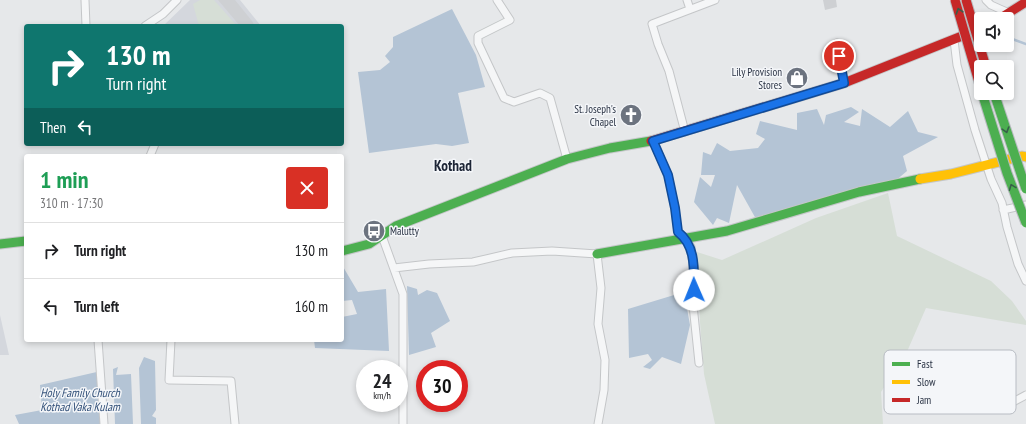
<!DOCTYPE html>
<html lang="en">
<head>
<meta charset="utf-8">
<style>
  body { margin:0; font-family:"PT Sans Narrow",sans-serif; background:#f6f6f6; color:#202124; height:100vh; display:flex; flex-direction:column; font-size:15px; white-space:nowrap }
  * { box-sizing:border-box; margin:0 }
  p { font-size:13px; color:#757577 }
  .icon { flex:none; width:22px; height:22px; fill:none; stroke:currentColor; stroke-width:2; stroke-linecap:round; stroke-linejoin:round }
  .map { position:relative; flex:1; overflow:hidden }
  .panel { position:absolute; left:24px; top:154px; width:320px; height:188px; display:flex; flex-direction:column; background:#fff; border-radius:4px; box-shadow:0 2px 6px #0003 }
  .panel>* { flex:none }
  .banner { position:absolute; left:24px; top:24px; width:320px; height:122px; border-radius:4px; box-shadow:0 2px 6px #0003; background:#0f766e; color:#fff; overflow:hidden }
  .tools { position:absolute; left:974px; top:12px; display:grid; gap:8px }
  .tools a { display:grid; place-items:center; width:40px; height:40px; border-radius:4px; background:#fff; box-shadow:0 2px 6px #0003; font-size:20px }
  .speed { position:absolute; left:356px; top:360px; display:flex; gap:8px; font-size:20px; font-weight:700; text-align:center }
  .speed>* { display:grid; place-content:center; width:52px; height:52px; border-radius:50%; background:#fff; box-shadow:0 2px 6px #0003; line-height:1 }
  .speed small { font-size:10px; font-weight:400 }
  .speed .limit { border:6px solid #d22; background:#fff; color:#111 }
  .pin { position:absolute; display:grid; place-items:center; width:34px; height:34px; color:#fff; margin:-17px; border:2px solid #fff; border-radius:50%; box-shadow:0 1px 4px #0007 }
  .me { position:absolute; width:44px; margin:-22px; rotate:359deg; stroke-linejoin:round; filter:drop-shadow(0 0 3px #0008) }
  .turn { display:flex; align-items:center; gap:14px; height:84px; padding:0 16px; font-size:18px }
  .turn .icon { width:52px; height:52px; stroke-width:2.5 }
  .turn b { display:block; font-size:28px; line-height:34px }
  .then { display:flex; align-items:center; height:38px; padding:0 16px; background:#0003; gap:8px; font-size:15px }
  .round { display:grid; place-items:center; flex:none; width:42px; height:42px; border-radius:4px; background:#f6f6f6 }
  .headline { display:flex; align-items:center; justify-content:space-between; height:68px; padding:0 16px }
  h1 { font-size:24px; font-weight:700; line-height:30px; color:#1e9e55 }
  ul { padding:0; list-style:none }
  li { display:flex; align-items:center; gap:12px; height:56px; padding:0 16px; border-top:1px solid #e0e0e0 }
  li div { flex:1 }
  li b { display:block; font-size:15px }
  li em { font-style:normal }
  .map>svg:first-child { display:block }
  .built { fill:#d4d7dd }
  .green { fill:#d6ded6 }
  .water { fill:#b4c4d5 }
  .lines { fill:none; stroke-linecap:round; stroke-linejoin:round }
  .stream { stroke:#b4c4d5; stroke-width:2.5 }
  .building { fill:#ced0d3 }
  .street-casing { stroke:#c4c6c8; stroke-width:9 }
  .fast-casing { stroke:#c4c6c8; stroke-width:11 }
  .slow-casing { stroke:#c4c6c8; stroke-width:11 }
  .jam-casing { stroke:#c4c6c8; stroke-width:11 }
  .street { stroke:#f5f6f7; stroke-width:7 }
  .fast { stroke:#4caf50; stroke-width:9 }
  .slow { stroke:#ffc107; stroke-width:9 }
  .jam { stroke:#c62828; stroke-width:9 }
  .fast-bridge-casing { stroke:#b8bbbf; stroke-width:11; stroke-linecap:butt }
  .jam-bridge-casing { stroke:#b8bbbf; stroke-width:11; stroke-linecap:butt }
  .fast-bridge { stroke:#4caf50; stroke-width:9 }
  .jam-bridge { stroke:#c62828; stroke-width:9 }
  .oneway { stroke:#375f49 }
  .route-casing { stroke:#114b97; stroke-width:10 }
  .route { stroke:#1a73e8; stroke-width:7 }
  .labels { text-anchor:middle; stroke-width:3; stroke-linejoin:round; paint-order:stroke }
  .poi-label { font-size:11px; fill:#2b3445; stroke:#f4f6f9; text-anchor:end }
  .water-label { font-size:12px; font-style:italic; fill:#34527a; stroke:#f4f6f9 }
  .district-label { font-size:15px; font-weight:bold; fill:#1d2536; stroke:#f4f6f9 }
  .key { fill:#f4f6f9; stroke:#b8bcc3; stroke-width:1 }
  .key-label { font-size:11px; fill:#2b3445 }
</style>
</head>
<body>
<div class="map">
<svg width="1026" height="424" viewBox="0 0 1026 424">
  <rect width="100%" height="100%" fill="#e6e8ea"/>
  <path class="built" d="M 190,0 L 240,0 L 261,26 L 163,26 Z
    M 0,315 L 9,355 L 0,355 Z"/>
  <path class="green" d="M 200,0 L 214,0 L 237,26 L 199,26 L 193,4 Z
    M 888,193 L 897,236 L 991,281 L 1012,301 L 1026,321 L 1026,325 L 926,308 L 906,354 L 881,392 L 883,424 L 715,424 L 704,374 L 700,322 L 697,252 L 722,260 L 816,218 Z"/>
  <path class="water" d="M 452,9 L 476,55 L 485,87 L 458,93 L 469,143 L 452,146 L 436,144 L 369,153 L 358,72 L 380,70 L 390,62 L 385,56 L 393,47 L 393,37 Z
    M 851,107 L 859,112 L 844,122 L 860,126 L 862,109 L 890,127 L 908,111 L 918,132 L 938,137 L 903,156 L 907,171 L 894,182 L 756,219 L 737,185 L 729,223 L 717,218 L 713,225 L 694,202 L 700,177 L 711,187 L 715,175 L 701,175 L 703,152 L 711,155 L 717,143 L 730,151 L 758,148 L 765,139 L 756,134 L 760,121 L 797,130 L 797,113 L 817,109 L 824,125 L 826,115 Z
    M 342,265 L 358,292 L 386,289 L 389,351 L 315,348 L 314,340 L 342,340 L 342,317 L 357,314 L 352,300 L 342,301 Z
    M 407,286 L 417,289 L 418,295 L 427,290 L 437,293 L 450,321 L 431,333 L 436,347 L 409,355 Z
    M 684,292 L 690,325 L 681,364 L 662,357 L 650,369 L 643,367 L 652,360 L 648,354 L 629,358 L 628,309 Z
    M 144,357 L 155,361 L 156,410 L 152,416 L 156,418 L 156,424 L 141,424 L 139,368 Z
    M 118,367 L 116,375 L 131,374 L 133,424 L 115,424 L 113,369 Z
    M 101,371 L 106,424 L 19,424 L 15,415 L 42,410 L 40,385 Z"/>
  <g class="lines">
    <path class="stream" d="M 975,14 L 982,19
      M 1007,37 L 1026,44"/>
  </g>
  <path class="building" d="M 218,0 L 235,0 L 252,21 L 255,26 L 240,26 Z
    M 823,0 L 836,0 L 837,7 L 825,10 Z"/>
  <g class="lines">
    <g class="street-casing">
      <path id="street" d="M 85,0 L 86,26
        M 497,0 L 510,20 L 478,36 L 478,43 L 504,98 L 514,102 L 540,93 L 550,98 L 567,159
        M 687,0 L 690,9
        M 986,0 L 991,5 L 1009,13
        M 145,26 L 163,14 L 177,0
        M 954,40 L 957,65 L 975,130 L 991,179 L 1002,203 L 1007,227 L 1018,264 L 1026,281
        M 837,43 L 844,83
        M 685,132 L 669,71 L 658,44 L 652,24 L 715,0
        M 653,141 L 668,175 L 675,208 L 678,232 L 685,238 L 691,247 L 694,275 L 693,305 L 699,363
        M 150,156 L 155,144
        M 1003,210 L 1026,205
        M 382,236 L 403,294 L 403,424
        M 394,268 L 429,264 L 473,262 L 512,253 L 552,251 L 597,254 L 601,288 L 598,324 L 605,360 L 604,390 L 598,424
        M 98,340 L 104,424
        M 171,340 L 169,380 L 231,381 L 235,424
        M 993,409 L 1013,402 L 1026,395"/>
    </g>
    <g class="fast-casing">
      <path id="fast" d="M 0,244 L 26,241
        M 342,251 L 369,244 L 396,226 L 567,159 L 610,148 L 651,141
        M 597,254 L 727,231 L 859,192 L 920,179"/>
    </g>
    <g class="slow-casing">
      <path id="slow" d="M 920,179 L 951,174 L 1022,156 L 1026,157"/>
    </g>
    <g class="jam-casing">
      <path id="jam" d="M 999,19 L 1026,2
        M 651,141 L 844,83 L 972,32"/>
    </g>
    <use href="#street" class="street"/>
    <use href="#fast" class="fast"/>
    <use href="#slow" class="slow"/>
    <use href="#jam" class="jam"/>
    <g class="fast-bridge-casing">
      <path id="fast-bridge" d="M 982,93 L 1007,173 L 1026,223
        M 994,93 L 1026,189"/>
    </g>
    <g class="jam-bridge-casing">
      <path id="jam-bridge" d="M 955,0 L 981,89
        M 966,0 L 986,67"/>
    </g>
    <use href="#fast-bridge" class="fast-bridge"/>
    <use href="#jam-bridge" class="jam-bridge"/>
  </g>
  <defs><path id="oneway-chevron" d="M-2-3.5L2.5 0L-2 3.5" fill="none" stroke-width="1.6" stroke-linecap="round" stroke-linejoin="round"/></defs>
  <g class="oneway">
    <use href="#oneway-chevron" transform="translate(959 11) rotate(-108)"/>
    <use href="#oneway-chevron" transform="translate(1006 130) rotate(73)"/>
    <use href="#oneway-chevron" transform="translate(1012 187) rotate(-111)"/>
  </g>
  <g class="lines">
    <g class="route-casing">
      <path id="route" d="M 694,290 C 694,269 696,246 678,232 L 675,208 L 668,175 L 653,141 L 844,83 L 839,56"/>
    </g>
    <use href="#route" class="route"/>
  </g>
  <defs>
    <g id="shop-disc" transform="scale(1.15)"><circle r="9.5" fill="#6c737f" stroke="#f4f6f9"/><path d="M-5-2.5h2.3a2.7 3.5 0 0 1 5.4 0H5L5.5 6h-11ZM-1.5-2.5h3a1.5 2.3 0 0 0-3 0Z" fill="#fff"/></g>
    <g id="church-disc" transform="scale(1.15)"><circle r="9.5" fill="#6c737f" stroke="#f4f6f9"/><path d="M-1.2-6h2.4v3.5h3.3v2.4h-3.3V6h-2.4V-.1h-3.3v-2.4h3.3Z" fill="#fff"/></g>
    <g id="bus-disc" transform="scale(1.15)"><circle r="9.5" fill="#6c737f" stroke="#f4f6f9"/><path d="M-5-6H5V4H4V6H2V4H-2V6H-4V4H-5ZM-3.5-4V0h7V-4ZM-3.5 1.2v1.5H-2V1.2ZM2 1.2v1.5H3.5V1.2Z" fill="#fff"/></g>
  </defs>
  <g fill-rule="evenodd">
    <use href="#shop-disc" x="797" y="78"/>
    <use href="#church-disc" x="631" y="115"/>
    <use href="#bus-disc" x="374" y="231"/>
  </g>
  <g class="labels">
    <g class="poi-label">
      <text x="782" y="76">Lily Provision<tspan x="782" dy="13">Stores</tspan></text>
      <text x="616" y="113">St. Joseph's<tspan x="616" dy="13">Chapel</tspan></text>
      <text x="390" y="235" text-anchor="start">Malutty</text>
    </g>
    <g class="water-label">
      <text x="80" y="397">Holy Family Church<tspan x="80" dy="14">Kothad Vaka Kulam</tspan></text>
    </g>
    <g class="district-label">
      <text x="453" y="171">Kothad</text>
    </g>
  </g>
  <rect x="884" y="350" width="132" height="64" rx="6" class="key"/>
  <rect x="892" y="362" width="18" height="4" fill="#4caf50"/>
  <rect x="892" y="380" width="18" height="4" fill="#ffc107"/>
  <rect x="892" y="398" width="18" height="4" fill="#c62828"/>
  <g class="key-label">
    <text x="917" y="368">Fast</text>
    <text x="917" y="386">Slow</text>
    <text x="917" y="404">Jam</text>
  </g>
</svg>
<div class="tools">
<a><svg class="icon" aria-label="sound" viewBox="0 0 24 24"><path d="M4 9h4l5-4v14l-5-4H4zM17 9q2 3 0 6"/></svg></a>
<a><svg class="icon" aria-label="search" viewBox="0 0 24 24"><circle cx="10" cy="10" r="6"/><path d="M15 15l6 6"/></svg></a>
</div>
<div class="speed"><div>24<small>km/h</small></div><div class="limit">30</div></div>
<div class="pin" style="left:839px;top:56px;background:#d93025"><svg class="icon" aria-label="arrive" viewBox="0 0 24 24"><path d="M6 21V4h12l-3 4 3 4H6"/></svg></div>
<svg class="me" style="left:694px;top:290px" viewBox="-20 -20 40 40"><circle r="19" fill="#fff"/><path d="M0-13L10 11 0 6-10 11z" fill="#1a73e8"/></svg>
<div class="banner">
<div class="turn"><svg class="icon" aria-label="right" viewBox="0 0 24 24"><path d="M7 20v-9h11M14 6l5 5-5 5"/></svg><div><b>130 m</b>Turn right</div></div>
<div class="then">Then<svg class="icon" aria-label="left" viewBox="0 0 24 24"><path d="M17 20v-9H6M10 6l-5 5 5 5"/></svg></div>
</div>
<section class="panel">
<div class="headline"><div><h1>1 min</h1><p>310 m · 17:30</p></div><a class="round" style="background:#d93025;color:#fff"><svg class="icon" aria-label="close" viewBox="0 0 24 24"><path d="M6 6l12 12M18 6L6 18"/></svg></a></div>
<ul>
<li><svg class="icon" aria-label="right" viewBox="0 0 24 24"><path d="M7 20v-9h11M14 6l5 5-5 5"/></svg><div><b>Turn right</b></div><em>130 m</em></li>
<li><svg class="icon" aria-label="left" viewBox="0 0 24 24"><path d="M17 20v-9H6M10 6l-5 5 5 5"/></svg><div><b>Turn left</b></div><em>160 m</em></li>
</ul>
</section>
</div>
</body>
</html>
